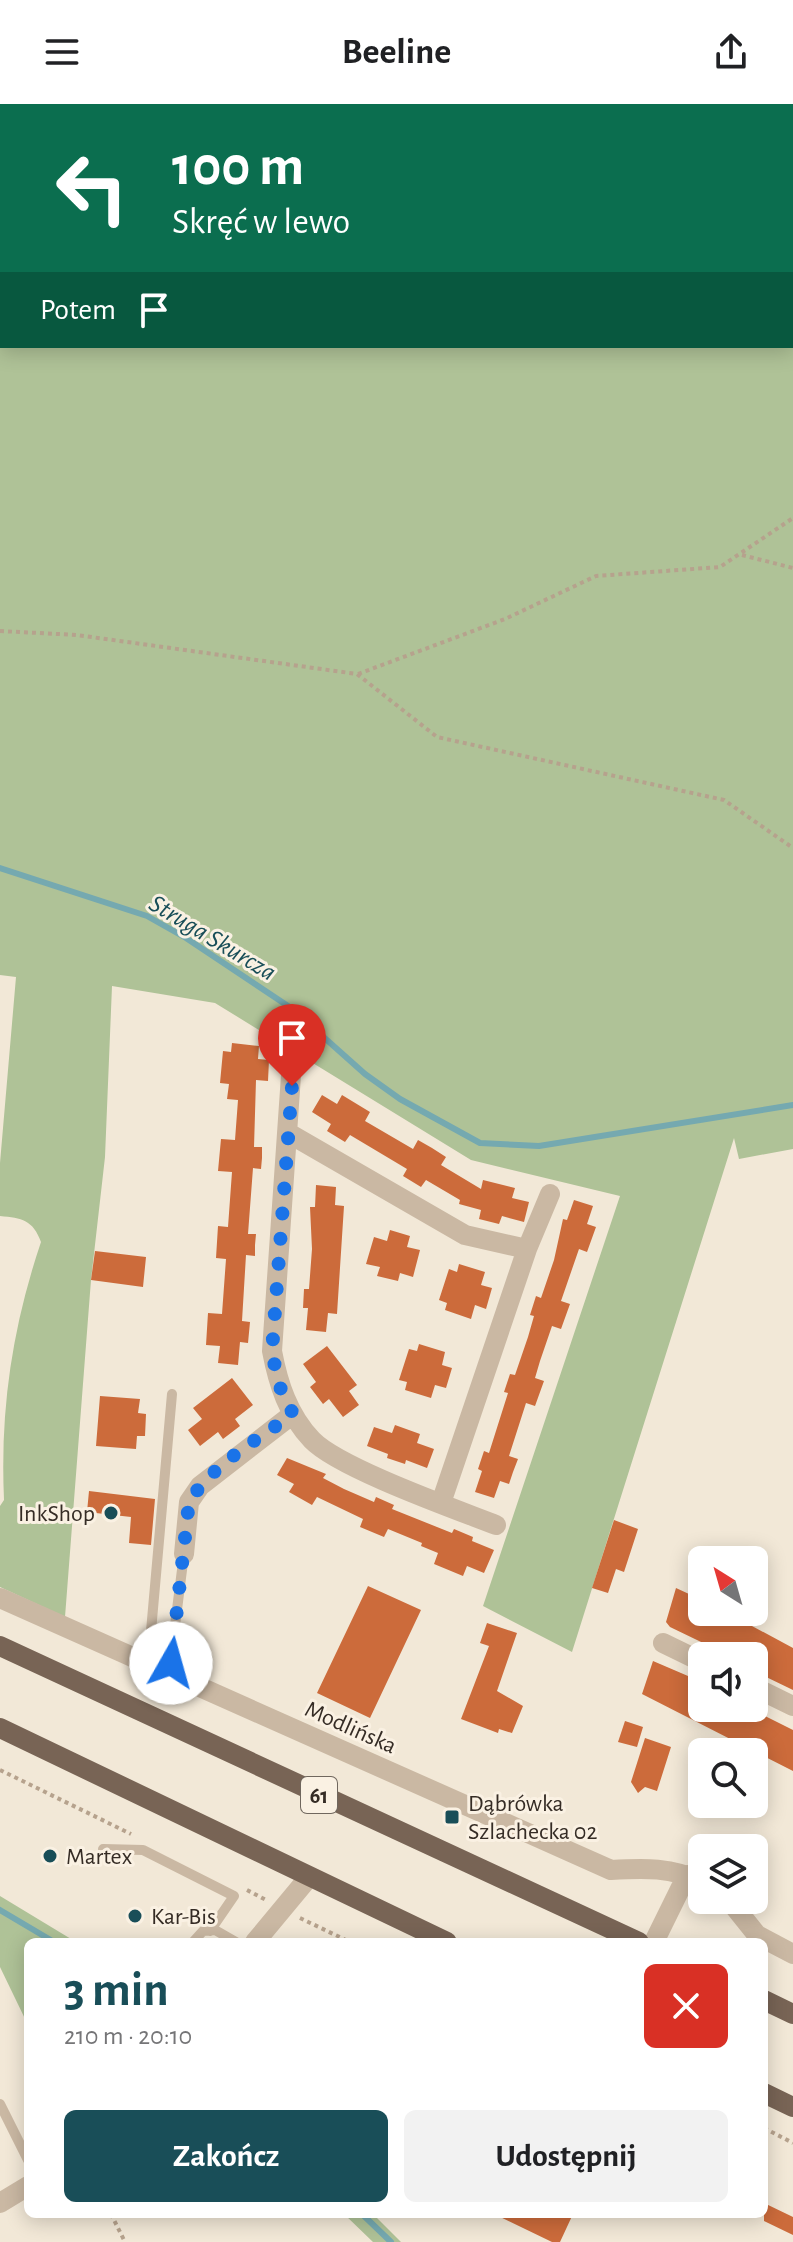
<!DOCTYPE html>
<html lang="pl">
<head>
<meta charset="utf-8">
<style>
  body { margin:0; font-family:"Alegreya Sans",sans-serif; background:#f2f2f2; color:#202124; height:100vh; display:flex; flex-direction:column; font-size:30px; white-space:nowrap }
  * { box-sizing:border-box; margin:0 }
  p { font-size:26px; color:#757577 }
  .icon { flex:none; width:44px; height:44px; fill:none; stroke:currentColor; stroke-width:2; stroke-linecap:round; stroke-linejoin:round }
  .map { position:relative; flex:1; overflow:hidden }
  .panel { position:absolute; left:24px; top:1834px; width:744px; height:280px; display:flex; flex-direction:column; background:#fff; border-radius:12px; box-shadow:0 4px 20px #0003 }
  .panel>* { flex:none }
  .hud { position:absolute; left:0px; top:0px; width:794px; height:244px; box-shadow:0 4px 20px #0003; background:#0b6e4f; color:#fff; overflow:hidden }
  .needle { width:52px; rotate:323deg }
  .buttons { position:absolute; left:688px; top:1442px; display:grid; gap:16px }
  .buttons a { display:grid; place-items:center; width:80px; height:80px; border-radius:12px; background:#fff; box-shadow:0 4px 20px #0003; font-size:40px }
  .pin { position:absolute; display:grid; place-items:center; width:68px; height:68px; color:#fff; margin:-82px -34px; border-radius:50% 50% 50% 0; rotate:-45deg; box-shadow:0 0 8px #0007 }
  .pin .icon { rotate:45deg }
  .me { position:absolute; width:88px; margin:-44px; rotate:7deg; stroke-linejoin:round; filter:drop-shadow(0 0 6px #0008) }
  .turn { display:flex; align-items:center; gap:28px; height:168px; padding:0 40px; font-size:36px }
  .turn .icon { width:104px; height:104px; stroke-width:2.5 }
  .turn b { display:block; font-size:56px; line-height:68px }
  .then { display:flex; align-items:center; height:76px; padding:0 40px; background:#0003; gap:16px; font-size:30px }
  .round { display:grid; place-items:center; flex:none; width:84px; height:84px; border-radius:12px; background:#f2f2f2 }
  .headline { display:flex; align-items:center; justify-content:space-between; height:136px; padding:0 40px }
  h1 { font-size:48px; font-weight:600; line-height:60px; color:#194e58 }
  .primary-button { display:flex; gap:16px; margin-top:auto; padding:16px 40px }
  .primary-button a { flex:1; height:92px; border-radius:12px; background:#194e58; color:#fff; font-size:32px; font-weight:600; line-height:92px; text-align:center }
  .primary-button a+a { background:#f2f2f2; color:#202124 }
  header { display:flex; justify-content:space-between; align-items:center; height:104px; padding:0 40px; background:#fff; font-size:36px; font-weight:600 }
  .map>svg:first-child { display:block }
  .green { fill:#afc297; fill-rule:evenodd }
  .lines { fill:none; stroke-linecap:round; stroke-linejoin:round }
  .stream { stroke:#75a9b0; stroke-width:6 }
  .building { fill:#cc6b3b }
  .path { stroke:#b6a28d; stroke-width:4; stroke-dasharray:4 4; stroke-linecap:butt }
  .lane { stroke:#cab8a3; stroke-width:10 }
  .street { stroke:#cab8a3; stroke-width:20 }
  .primary { stroke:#786455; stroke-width:20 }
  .route { stroke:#1a73e8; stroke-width:14; stroke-dasharray:0 25.2 }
  .poi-dot { fill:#194e58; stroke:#faf1e3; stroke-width:3 }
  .labels { text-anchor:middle; stroke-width:6; stroke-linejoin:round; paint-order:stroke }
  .shield { fill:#faf1e3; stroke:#70675e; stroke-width:2 }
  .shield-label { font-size:22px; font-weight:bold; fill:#352c25 }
  .poi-label { font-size:24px; fill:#352c25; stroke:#faf1e3; text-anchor:start }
  .street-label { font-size:24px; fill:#352c25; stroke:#faf1e3 }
  .water-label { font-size:26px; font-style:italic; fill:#194e58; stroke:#faf1e3 }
</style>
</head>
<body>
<header><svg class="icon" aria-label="menu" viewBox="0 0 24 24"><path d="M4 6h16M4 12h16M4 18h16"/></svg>Beeline<svg class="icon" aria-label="share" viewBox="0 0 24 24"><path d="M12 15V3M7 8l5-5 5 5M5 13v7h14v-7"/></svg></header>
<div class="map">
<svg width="793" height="2138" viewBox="0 0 793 2138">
  <rect width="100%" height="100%" fill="#f2e8d7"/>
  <path class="green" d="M 0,0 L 793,0 L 793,1045 L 739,1055 L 734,1034 L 572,1548 L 483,1502 L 620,1092 L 471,1056 L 215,899 L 112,882 L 105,1053 L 91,1176 L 65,1513 L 0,1483 L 0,1402 L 4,1396 C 0,1306 12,1224 41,1138 C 33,1116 22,1114 0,1112 L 0,1059 L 16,873 L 0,871 ZM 2,2 L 792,2 L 792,242 L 2,242 Z
    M 0,1792 L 76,1838 L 28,1838 L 28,1921 L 0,1863 Z
    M 344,2110 L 373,2110 L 401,2138 L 373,2138 Z"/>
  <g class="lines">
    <path class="stream" d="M 0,764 L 147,812 L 186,834 L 291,904 L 365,970 L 400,995 L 480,1039 L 539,1042 L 793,1001
      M 0,1806 L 54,1838
      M 362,2110 L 391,2138"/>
  </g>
  <path class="building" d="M 232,939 L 259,942 L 258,955 L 269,956 L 268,977 L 256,976 L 254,1043 L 262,1043 L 262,1054 L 261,1065 L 253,1064 L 248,1130 L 256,1130 L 255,1141 L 255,1152 L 246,1151 L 242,1217 L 250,1218 L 248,1239 L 240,1238 L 238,1261 L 218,1259 L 220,1242 L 206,1241 L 208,1209 L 222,1210 L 226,1155 L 216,1154 L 218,1122 L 228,1123 L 232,1068 L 218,1067 L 221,1035 L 235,1036 L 238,996 L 227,995 L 229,980 L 220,979 L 223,947 L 231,948 Z
    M 322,991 L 337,1000 L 342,991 L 370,1008 L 365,1017 L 413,1045 L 418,1036 L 432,1044 L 446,1053 L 441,1061 L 481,1085 L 483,1076 L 515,1084 L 512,1094 L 529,1098 L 524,1118 L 502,1112 L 499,1120 L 479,1115 L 481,1106 L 459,1100 L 460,1096 L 426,1076 L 421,1083 L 403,1072 L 407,1065 L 350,1031 L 345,1038 L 327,1027 L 331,1020 L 312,1008 Z
    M 316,1081 L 336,1083 L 335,1101 L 344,1102 L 337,1210 L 328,1209 L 326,1228 L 306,1226 L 308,1204 L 303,1204 L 304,1185 L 309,1185 L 312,1145 L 310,1103 L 315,1103 Z
    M 574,1096 L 593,1102 L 587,1120 L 596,1123 L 587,1148 L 579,1145 L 561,1197 L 570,1200 L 561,1225 L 552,1222 L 540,1257 L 535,1274 L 544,1277 L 535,1302 L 526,1299 L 509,1352 L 518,1355 L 513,1368 L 509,1380 L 500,1377 L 494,1394 L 475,1388 L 482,1367 L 478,1365 L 484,1347 L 489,1349 L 508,1289 L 504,1288 L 510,1270 L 515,1271 L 528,1233 L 534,1212 L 530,1211 L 536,1192 L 541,1194 L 554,1156 L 563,1115 L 567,1116 Z
    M 390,1126 L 410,1132 L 407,1143 L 420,1146 L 413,1173 L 400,1169 L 398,1177 L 377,1172 L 380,1163 L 366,1160 L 374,1133 L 387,1137 Z
    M 95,1147 L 146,1153 L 143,1183 L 91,1176 Z
    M 459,1160 L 485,1168 L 481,1181 L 492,1184 L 486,1205 L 475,1201 L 471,1215 L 445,1206 L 447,1199 L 439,1196 L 449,1165 L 457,1168 Z
    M 419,1240 L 445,1248 L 442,1261 L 452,1264 L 446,1284 L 435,1281 L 431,1294 L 405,1286 L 407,1278 L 399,1276 L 409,1245 L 417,1247 Z
    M 327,1242 L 357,1281 L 349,1287 L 359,1301 L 343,1313 L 329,1295 L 323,1300 L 310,1283 L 316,1278 L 303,1260 Z
    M 232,1274 L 253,1301 L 235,1315 L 240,1322 L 223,1335 L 218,1328 L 200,1342 L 188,1326 L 202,1315 L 193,1304 Z
    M 100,1292 L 140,1295 L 138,1309 L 146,1310 L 145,1332 L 137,1332 L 136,1345 L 96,1342 Z
    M 395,1321 L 420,1330 L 417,1339 L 434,1345 L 427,1364 L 406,1356 L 405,1360 L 387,1354 L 388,1350 L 367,1342 L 374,1323 L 392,1329 Z
    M 287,1354 L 326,1370 L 323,1374 L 344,1385 L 374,1398 L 376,1393 L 394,1401 L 392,1405 L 452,1429 L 454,1425 L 473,1433 L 472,1437 L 494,1446 L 484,1469 L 467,1462 L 463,1472 L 434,1460 L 438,1449 L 421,1442 L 422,1439 L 388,1425 L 384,1433 L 360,1423 L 363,1415 L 317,1393 L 312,1401 L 289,1388 L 294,1380 L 277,1371 Z
    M 89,1387 L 155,1395 L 151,1441 L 129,1439 L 131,1413 L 87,1408 Z
    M 614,1416 L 638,1425 L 624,1468 L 616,1465 L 608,1489 L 592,1484 Z
    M 368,1482 L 421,1506 L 370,1614 L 317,1589 Z
    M 676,1484 L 702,1496 L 702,1508 L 726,1508 L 793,1544 L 793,1586 L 754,1567 L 754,1552 L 737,1552 L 727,1547 L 726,1550 L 670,1523 L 666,1518 Z
    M 487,1519 L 517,1529 L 497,1587 L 523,1602 L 512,1629 L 499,1625 L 498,1629 L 461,1615 L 489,1542 L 480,1539 Z
    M 653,1557 L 702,1578 L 702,1604 L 749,1604 L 793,1626 L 793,1667 L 642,1590 Z
    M 625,1617 L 643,1623 L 637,1643 L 618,1638 Z
    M 645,1634 L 671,1643 L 657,1687 L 645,1683 L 638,1689 L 631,1678 Z
    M 764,2099 L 793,2113 L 793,2131 L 764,2117 Z
    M 494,2110 L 573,2110 L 560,2138 L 552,2138 Z"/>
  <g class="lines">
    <path class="path" d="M 255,0 L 330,2
      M 484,2 L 486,0
      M 742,451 L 793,464
      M 0,527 L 77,531 L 357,570 L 437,633 L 724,696 L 793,744
      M 358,570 L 505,515 L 596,472 L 720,463 L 793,414
      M 0,1666 L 131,1730
      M 247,1786 L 268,1797
      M 300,1814 L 350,1838
      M 764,2024 L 793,2039
      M 111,2110 L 125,2138"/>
    <path class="lane" d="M 148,1561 L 172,1290
      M 169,1569 L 184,1450
      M 103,1745 L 143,1746 L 234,1792 L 210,1827
      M 193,1838 L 203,1827 L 215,1826 L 236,1838
      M 0,2000 L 28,2056"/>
    <path class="street" d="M 292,957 L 272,1247 C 278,1279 288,1311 312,1336 C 339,1364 455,1405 496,1421
      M 290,1030 L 465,1131 L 527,1145
      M 441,1399 L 527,1145 L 550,1090
      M 184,1450 L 189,1398 L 200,1382 L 293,1310
      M 0,1494 L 611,1766 C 644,1764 672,1763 702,1778
      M 663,1539 L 702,1558
      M 754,1583 L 793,1602
      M 729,1796 L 757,1831 L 793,1850
      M 255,1838 L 309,1773
      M 654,1838 L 687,1771
      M 0,2099 L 28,2082"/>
    <path class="primary" d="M 0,1542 L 639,1838
      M 0,1624 L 447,1838
      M 764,1896 L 793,1910
      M 764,1989 L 793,2003"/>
  </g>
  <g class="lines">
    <path class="route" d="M 171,1559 L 189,1398 C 213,1360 257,1336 293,1310 L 278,1279 L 272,1247 L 292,982"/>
  </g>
  <g class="poi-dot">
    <circle cx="111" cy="1409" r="8"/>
    <rect x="444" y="1705" width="16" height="16" rx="4"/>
    <circle cx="50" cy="1752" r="8"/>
    <circle cx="135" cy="1812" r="8"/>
  </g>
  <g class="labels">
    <rect class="shield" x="301" y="1673" width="36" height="36" rx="6"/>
    <g class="shield-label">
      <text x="319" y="1699">61</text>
    </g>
    <g class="poi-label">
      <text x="95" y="1417" text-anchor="end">InkShop</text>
      <text x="468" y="1707">Dąbrówka<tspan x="468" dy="28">Szlachecka 02</tspan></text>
      <text x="66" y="1760">Martex</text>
      <text x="151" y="1820">Kar-Bis</text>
    </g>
    <g class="street-label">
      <text transform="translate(351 1623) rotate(24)" y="8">Modlińska</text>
    </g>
    <g class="water-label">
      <text transform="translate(213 833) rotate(31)" y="9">Struga Skurcza</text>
    </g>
  </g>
</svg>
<div class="buttons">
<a><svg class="needle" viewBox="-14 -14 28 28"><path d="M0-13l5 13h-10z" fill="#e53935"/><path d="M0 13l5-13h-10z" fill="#757577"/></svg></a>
<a><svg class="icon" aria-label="sound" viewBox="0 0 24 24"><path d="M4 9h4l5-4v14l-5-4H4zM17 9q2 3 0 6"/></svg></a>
<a><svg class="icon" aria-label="search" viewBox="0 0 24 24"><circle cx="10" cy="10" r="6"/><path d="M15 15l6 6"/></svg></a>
<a><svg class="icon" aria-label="layers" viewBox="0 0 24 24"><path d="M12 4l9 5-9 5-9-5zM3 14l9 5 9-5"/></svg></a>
</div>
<div class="pin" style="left:292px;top:982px;background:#d93025"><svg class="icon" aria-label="arrive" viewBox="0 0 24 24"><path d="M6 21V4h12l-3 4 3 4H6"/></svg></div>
<svg class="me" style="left:171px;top:1559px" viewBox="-20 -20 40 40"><circle r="19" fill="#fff"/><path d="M0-13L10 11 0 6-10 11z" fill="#1a73e8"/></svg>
<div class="hud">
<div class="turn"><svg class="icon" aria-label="left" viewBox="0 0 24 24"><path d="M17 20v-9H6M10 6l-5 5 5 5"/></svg><div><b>100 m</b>Skręć w lewo</div></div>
<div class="then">Potem<svg class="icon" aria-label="arrive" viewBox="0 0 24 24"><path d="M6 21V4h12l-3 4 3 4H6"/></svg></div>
</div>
<section class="panel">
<div class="headline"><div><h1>3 min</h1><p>210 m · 20:10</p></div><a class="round" style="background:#d93025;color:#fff"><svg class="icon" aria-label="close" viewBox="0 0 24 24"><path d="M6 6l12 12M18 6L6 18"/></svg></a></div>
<div class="primary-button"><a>Zakończ</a><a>Udostępnij</a></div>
</section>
</div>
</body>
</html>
